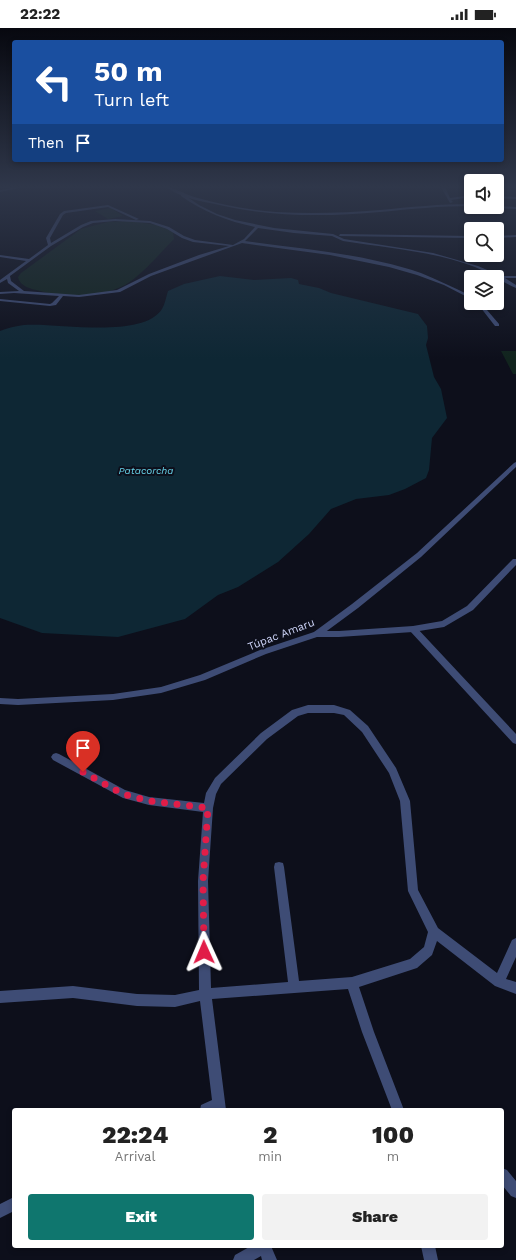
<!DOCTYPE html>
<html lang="en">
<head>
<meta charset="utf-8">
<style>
  body { margin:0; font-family:"Work Sans",sans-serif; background:#f2f2f2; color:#222; height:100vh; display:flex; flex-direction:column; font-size:15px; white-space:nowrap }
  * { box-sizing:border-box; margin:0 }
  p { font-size:13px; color:#767676 }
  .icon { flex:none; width:22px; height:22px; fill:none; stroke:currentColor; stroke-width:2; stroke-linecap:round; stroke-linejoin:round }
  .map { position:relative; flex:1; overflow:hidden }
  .side { position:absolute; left:12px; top:1080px; width:492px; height:140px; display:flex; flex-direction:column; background:#fff; border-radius:4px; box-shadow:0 2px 6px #0003 }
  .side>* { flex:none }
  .top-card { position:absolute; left:12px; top:12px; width:492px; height:122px; border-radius:4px; box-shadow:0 2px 6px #0003; background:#1a4fa0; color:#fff; overflow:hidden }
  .fabs { position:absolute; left:464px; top:146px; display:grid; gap:8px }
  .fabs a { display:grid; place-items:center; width:40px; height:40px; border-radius:4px; background:#fff; box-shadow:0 2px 6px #0003; font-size:20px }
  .pin { position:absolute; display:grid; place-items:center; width:34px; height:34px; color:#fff; margin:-41px -17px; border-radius:50% 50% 50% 0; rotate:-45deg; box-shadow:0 0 4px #0007 }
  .pin .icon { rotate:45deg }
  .me { position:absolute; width:44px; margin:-22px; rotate:359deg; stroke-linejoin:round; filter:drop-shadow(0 0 3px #0008) }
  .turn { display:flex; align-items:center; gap:14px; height:84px; padding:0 16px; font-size:18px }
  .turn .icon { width:52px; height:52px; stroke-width:2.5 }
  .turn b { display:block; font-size:28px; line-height:34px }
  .then { display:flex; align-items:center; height:38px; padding:0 16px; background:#0003; gap:8px; font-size:15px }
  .eta { display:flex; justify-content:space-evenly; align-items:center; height:68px; text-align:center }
  .eta b { font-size:24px; font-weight:800; line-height:28px }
  .button { display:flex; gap:8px; margin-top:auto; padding:8px 16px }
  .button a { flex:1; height:46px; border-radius:4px; background:#0f766e; color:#fff; font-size:16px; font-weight:800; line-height:46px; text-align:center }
  .button a+a { background:#f2f2f2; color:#222 }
  .status { display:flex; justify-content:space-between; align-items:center; height:28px; padding:0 20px; background:#fff; direction:ltr }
  .status svg { height:11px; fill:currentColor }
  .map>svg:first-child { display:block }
  .green { fill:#11241e }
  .water { fill:#0e2734 }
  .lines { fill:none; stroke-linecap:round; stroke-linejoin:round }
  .minor { fill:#3e4c75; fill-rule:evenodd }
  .tertiary { fill:#3e4c75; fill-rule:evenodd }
  .route { stroke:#e11d48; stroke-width:7; stroke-dasharray:0 12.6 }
  .labels { text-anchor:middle; stroke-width:4; stroke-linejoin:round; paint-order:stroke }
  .far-water-label { font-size:10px; font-style:italic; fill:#68d6ec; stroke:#0d0f1b }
  .street-label { font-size:11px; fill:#ced5f9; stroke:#0d0f1b }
</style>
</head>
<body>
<div class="status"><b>22:22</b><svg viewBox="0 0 49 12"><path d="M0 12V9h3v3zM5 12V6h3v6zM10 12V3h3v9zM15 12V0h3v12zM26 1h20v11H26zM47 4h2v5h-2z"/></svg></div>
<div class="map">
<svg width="516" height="1232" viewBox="0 0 516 1232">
  <rect width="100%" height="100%" fill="#0d0f1b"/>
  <path class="green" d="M 111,180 L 123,188 L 108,191 L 95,183 Z
    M 129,193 L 157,197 L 173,204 L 174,211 C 160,225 142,247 125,257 C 101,270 65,270 40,263 C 32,261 20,259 18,249 L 21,245 L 81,201 L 108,194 Z
    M 501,323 L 516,323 L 516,346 L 513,346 Z"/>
  <path class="water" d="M 220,248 L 254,252 L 291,250 L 298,252 L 299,256 L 319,260 L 331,265 L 418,286 L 427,298 L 428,310 L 426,317 L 434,349 L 441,361 L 447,390 L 432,410 L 429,442 L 426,450 L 405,461 L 389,467 L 356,471 L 331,481 L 309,506 L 278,534 L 238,559 L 218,567 L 185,591 L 118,609 L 42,605 L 0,590 L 0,303 C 7,300 16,298 24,297 C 55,294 142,312 162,281 C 165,276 166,269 168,263 L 184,256 Z"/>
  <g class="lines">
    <path class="minor" d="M 441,159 L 445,159 L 450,170 L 471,167 L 471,169 L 451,172 L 453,174 L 450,175 Z
      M 181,166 L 183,166 L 199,177 L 217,186 L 235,192 L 274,200 L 333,206 L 344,211 L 433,225 L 478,238 L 501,248 L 516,248 L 516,250 L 505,250 L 516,257 L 516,260 C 502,254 490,245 475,239 C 433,223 387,220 343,213 L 332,208 L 294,205 L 258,200 L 245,213 C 304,221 365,226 421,245 C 438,252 455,260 471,268 L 471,271 L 444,257 L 417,247 L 389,239 L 330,227 L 242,215 L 151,248 L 120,264 L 79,269 L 63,268 L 56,277 L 50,278 L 0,273 L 0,271 L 50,276 L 52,275 L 59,268 L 14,265 L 0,266 L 0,264 L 19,263 L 8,255 L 7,251 L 0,255 L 0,252 L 26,233 L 0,229 L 0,227 L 29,231 L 48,217 L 46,210 L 60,186 L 64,183 L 108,177 L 139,191 L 136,192 L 108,179 L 66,185 L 63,187 L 50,210 L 51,215 L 81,197 L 91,193 L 115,191 L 150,193 L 169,199 L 184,208 L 195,212 L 233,217 L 244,211 L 255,199 C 227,193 204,184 181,168 ZM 115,193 L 150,195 L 167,201 L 182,210 L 193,214 L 229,218 L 199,227 L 149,246 L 117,262 L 79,267 L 24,263 L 11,253 L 10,248 L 51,218 L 83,199 L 93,195 Z
      M 497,168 L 516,169 L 516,171 L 497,170 Z
      M 340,206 L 471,208 L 471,210 L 339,208 Z
      M 516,207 L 516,209 L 497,210 L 497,208 Z
      M 477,275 L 481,275 L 499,296 L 499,298 L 495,298 Z
      M 516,434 L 516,439 L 421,529 L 358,580 L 320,608 L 314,608 L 313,606 L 314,604 L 352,576 L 417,525 L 514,435 Z
      M 413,598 L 416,599 L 516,706 L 516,716 L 513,715 L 410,603 L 409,601 Z
      M 308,677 L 334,677 L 350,682 L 368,698 L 396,740 L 410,773 L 418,862 L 438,900 L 497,945 L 512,912 L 516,910 L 516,929 L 506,951 L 516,954 L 516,966 L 495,958 L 437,913 L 432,927 L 417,940 L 359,959 L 374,1004 L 404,1082 L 392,1082 L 362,1004 L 348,961 L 212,971 L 226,1082 L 200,1082 L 201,1077 L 212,1072 L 200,973 L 175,979 L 137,978 L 73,970 L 0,975 L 0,963 L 73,958 L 137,966 L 175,967 L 199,962 L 198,853 L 203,784 L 149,777 L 123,770 L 53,732 L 51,729 L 53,726 L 56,725 L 59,726 L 125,762 L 149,769 L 204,775 L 206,765 L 215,750 L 261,705 L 292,682 ZM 308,685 L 334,685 L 344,687 L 362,704 L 389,745 L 400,773 L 408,863 L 428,904 L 424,919 L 410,931 L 352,949 L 299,953 L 284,839 L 283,835 L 279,834 L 275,835 L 274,839 L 288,954 L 211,960 L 208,853 L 213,780 L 216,766 L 221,756 L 267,711 L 298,688 Z
      M 502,1140 L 507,1142 L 516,1153 L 516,1170 L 511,1168 L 502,1157 Z
      M 14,1169 L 14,1183 L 0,1190 L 0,1176 Z
      M 251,1218 L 271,1218 L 277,1232 L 262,1232 L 261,1228 L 254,1232 L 233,1232 L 235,1227 Z
      M 421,1218 L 435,1218 L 438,1232 L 424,1232 Z"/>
    <path class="tertiary" d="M 17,159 L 24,159 L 0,164 L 0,162 Z
      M 166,159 C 173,159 189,168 198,170 C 223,177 249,182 276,184 C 310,186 345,185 380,182 C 410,179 440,176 471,176 L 471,178 C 440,178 411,181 380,184 C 325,189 269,189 215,176 C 198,173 180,169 166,159 Z
      M 497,178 L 516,179 L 516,181 L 496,180 Z
      M 513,531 L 516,531 L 516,537 L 473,582 L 444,599 L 413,604 L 339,609 L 317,609 L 266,626 L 205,652 L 161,665 L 113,672 L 18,677 L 0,676 L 0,670 L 18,671 L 113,666 L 161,659 L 200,647 L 260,622 L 317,603 L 339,603 L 413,598 L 442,593 L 467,578 Z"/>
  </g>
  <linearGradient id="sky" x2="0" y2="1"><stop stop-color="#07080f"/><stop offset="0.48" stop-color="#2f374a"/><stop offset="1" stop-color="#2f374a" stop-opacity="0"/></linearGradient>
  <rect width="516" height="331" fill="url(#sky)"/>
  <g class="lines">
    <path class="route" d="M 83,744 L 123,766 L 149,773 L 208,780 L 203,853 L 204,924"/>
  </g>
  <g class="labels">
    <g class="far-water-label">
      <text x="146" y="446">Patacorcha</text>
    </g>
    <g class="street-label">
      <text transform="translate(281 606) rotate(-21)" y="4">Túpac Amaru</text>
    </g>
  </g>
</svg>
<div class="fabs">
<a><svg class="icon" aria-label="sound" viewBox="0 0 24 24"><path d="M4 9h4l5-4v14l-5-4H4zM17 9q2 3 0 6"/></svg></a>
<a><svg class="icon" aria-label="search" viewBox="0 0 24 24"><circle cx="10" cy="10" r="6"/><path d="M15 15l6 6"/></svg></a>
<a><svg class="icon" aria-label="layers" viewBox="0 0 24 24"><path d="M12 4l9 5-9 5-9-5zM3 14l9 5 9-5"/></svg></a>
</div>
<div class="pin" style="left:83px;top:744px;background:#d93025"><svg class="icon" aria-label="arrive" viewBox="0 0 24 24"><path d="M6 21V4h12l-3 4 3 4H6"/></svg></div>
<svg class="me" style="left:204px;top:924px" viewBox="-20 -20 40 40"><path d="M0-17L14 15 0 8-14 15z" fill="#e11d48" stroke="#fff" stroke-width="4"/></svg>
<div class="top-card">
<div class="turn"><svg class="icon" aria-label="left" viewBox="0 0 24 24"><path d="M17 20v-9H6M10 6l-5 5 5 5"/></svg><div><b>50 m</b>Turn left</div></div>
<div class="then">Then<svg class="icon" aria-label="arrive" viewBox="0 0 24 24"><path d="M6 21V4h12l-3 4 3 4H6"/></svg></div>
</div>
<section class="side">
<div class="eta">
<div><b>22:24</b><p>Arrival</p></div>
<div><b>2</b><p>min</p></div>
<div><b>100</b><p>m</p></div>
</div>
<div class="button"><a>Exit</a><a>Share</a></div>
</section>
</div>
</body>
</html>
